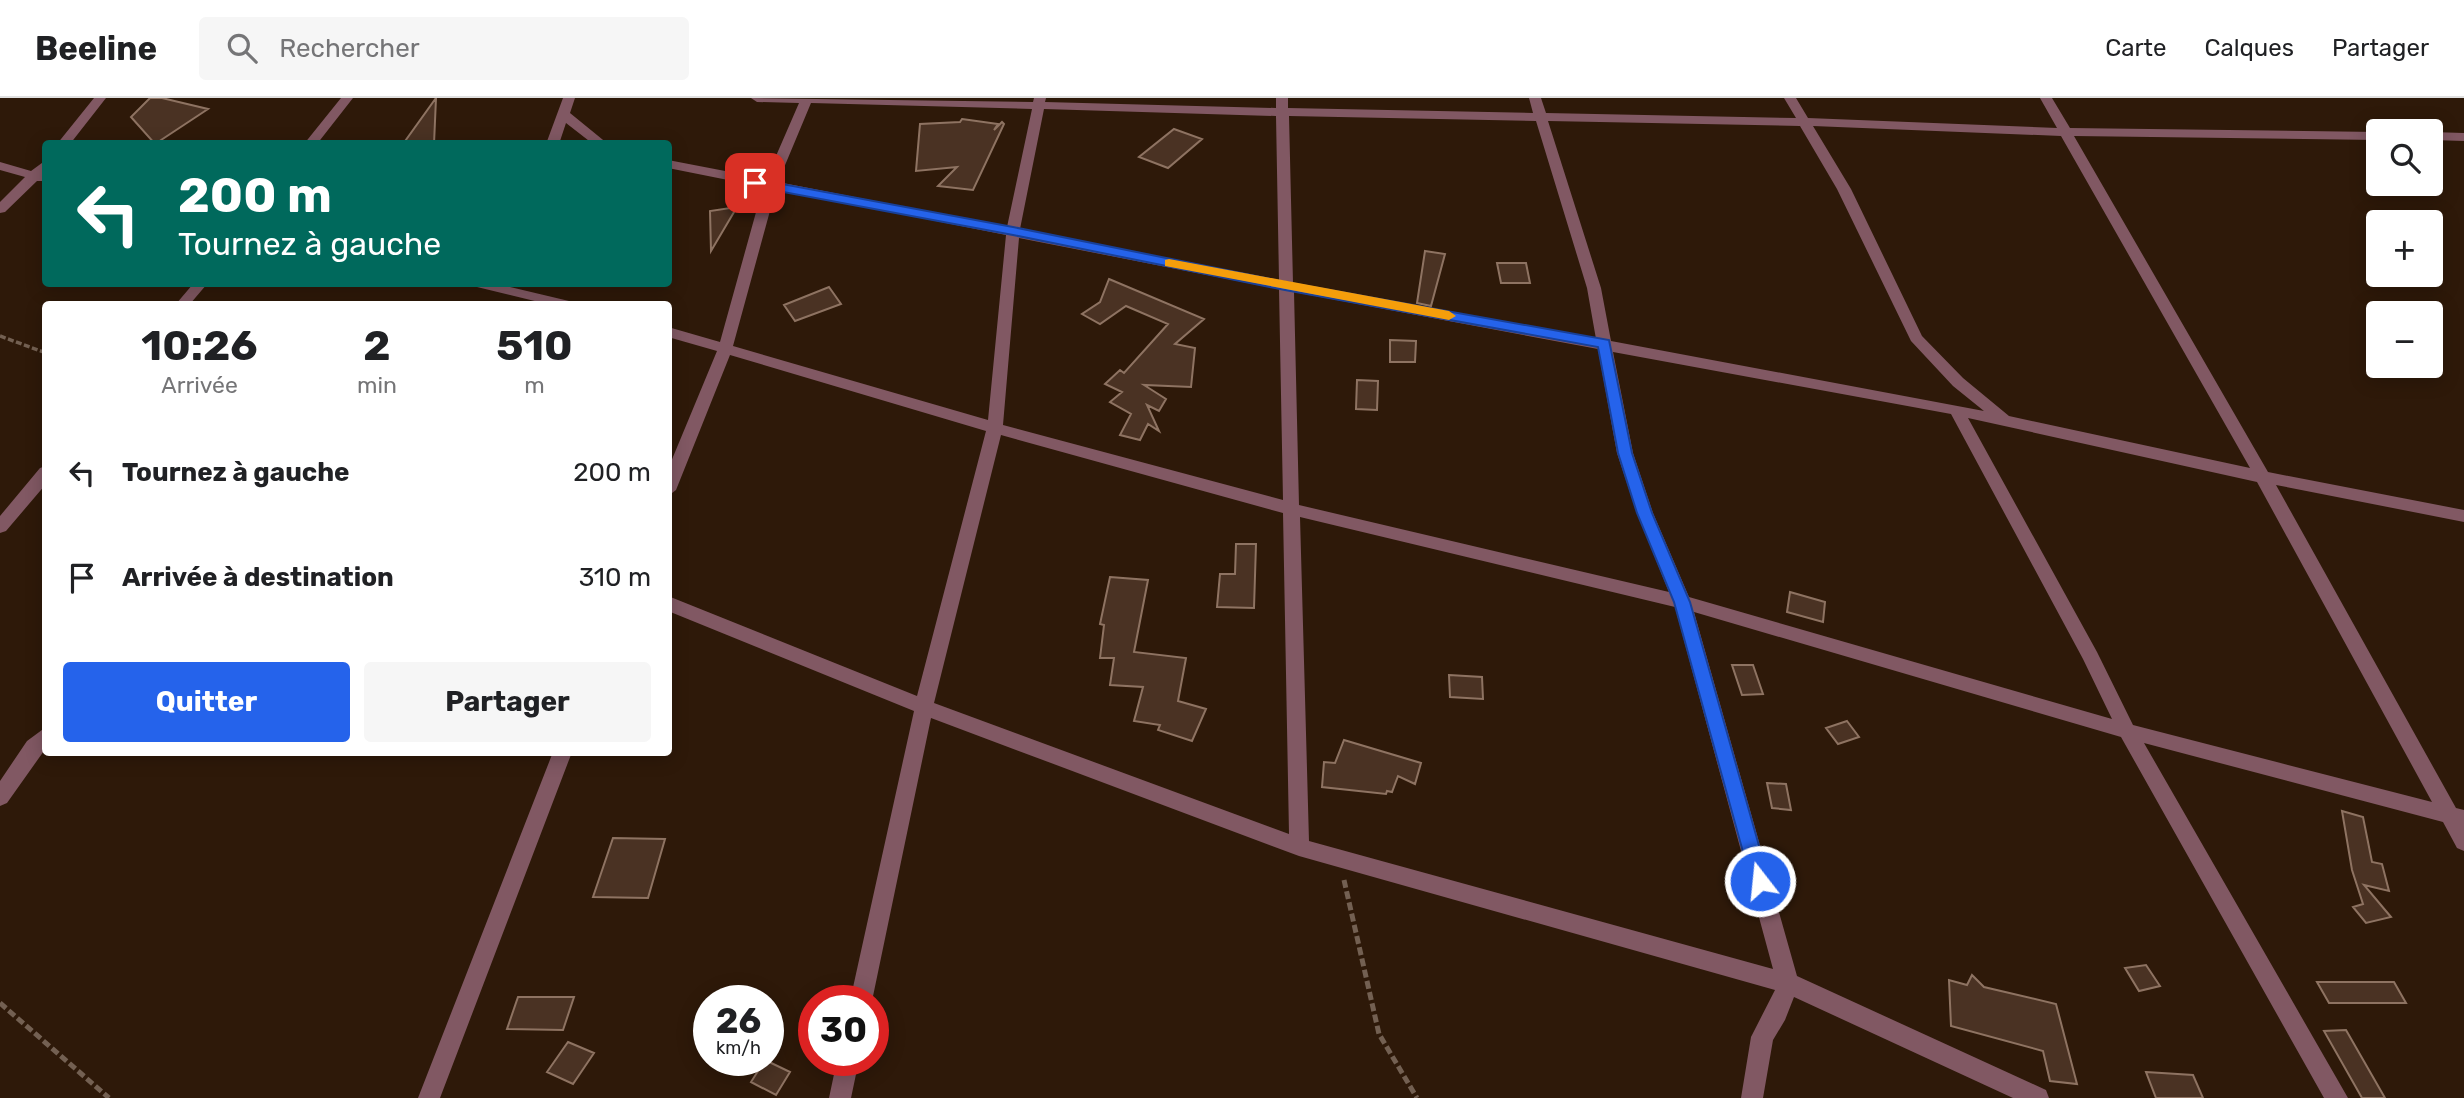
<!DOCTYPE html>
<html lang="fr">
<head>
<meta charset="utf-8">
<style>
  body { margin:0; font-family:Rubik,sans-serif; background:#f6f6f6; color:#202124; height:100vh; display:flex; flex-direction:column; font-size:26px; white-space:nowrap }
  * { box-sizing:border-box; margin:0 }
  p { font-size:23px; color:#757577 }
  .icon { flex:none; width:38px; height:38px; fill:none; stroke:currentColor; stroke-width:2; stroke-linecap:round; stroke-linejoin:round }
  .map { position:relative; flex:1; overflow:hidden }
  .drawer { position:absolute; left:42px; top:203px; width:630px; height:455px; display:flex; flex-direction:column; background:#fff; border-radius:7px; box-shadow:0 4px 18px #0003 }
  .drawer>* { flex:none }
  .top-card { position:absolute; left:42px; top:42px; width:630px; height:147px; border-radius:7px; box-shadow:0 4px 18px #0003; background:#00695c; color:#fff; overflow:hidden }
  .controls { position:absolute; left:2366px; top:21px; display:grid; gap:14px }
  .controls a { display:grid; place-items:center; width:77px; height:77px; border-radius:7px; background:#fff; box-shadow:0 4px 18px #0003; font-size:35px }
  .speed { position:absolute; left:693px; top:887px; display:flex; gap:14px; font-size:35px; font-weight:700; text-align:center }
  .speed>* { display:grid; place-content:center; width:91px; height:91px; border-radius:50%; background:#fff; box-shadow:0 4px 18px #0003; line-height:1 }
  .speed small { font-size:18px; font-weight:400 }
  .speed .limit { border:10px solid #d22; background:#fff; color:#111 }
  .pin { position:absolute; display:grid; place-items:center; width:60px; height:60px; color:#fff; margin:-30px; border-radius:14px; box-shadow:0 4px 10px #0006 }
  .me { position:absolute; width:77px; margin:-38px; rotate:344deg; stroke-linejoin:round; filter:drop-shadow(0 0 5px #0008) }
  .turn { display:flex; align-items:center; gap:24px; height:147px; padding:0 21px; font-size:32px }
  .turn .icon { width:91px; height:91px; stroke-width:2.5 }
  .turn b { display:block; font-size:49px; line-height:60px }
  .eta { display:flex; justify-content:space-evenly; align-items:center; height:119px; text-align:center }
  .eta b { font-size:42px; font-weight:700; line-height:49px }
  .primary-button { display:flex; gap:14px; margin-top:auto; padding:14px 21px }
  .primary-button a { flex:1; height:80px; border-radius:7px; background:#2563eb; color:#fff; font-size:28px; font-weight:700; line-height:80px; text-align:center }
  .primary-button a+a { background:#f6f6f6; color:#202124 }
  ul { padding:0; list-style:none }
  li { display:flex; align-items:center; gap:21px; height:105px; padding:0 21px }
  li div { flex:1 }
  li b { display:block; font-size:26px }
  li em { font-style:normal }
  header { display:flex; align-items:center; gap:42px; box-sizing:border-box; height:98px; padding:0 35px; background:#fff; border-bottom:2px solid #e0e0e0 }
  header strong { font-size:33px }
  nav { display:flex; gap:38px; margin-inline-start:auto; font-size:24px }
  .search { width:490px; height:63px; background:#f6f6f6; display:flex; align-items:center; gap:18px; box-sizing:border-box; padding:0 24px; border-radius:7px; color:#757577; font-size:26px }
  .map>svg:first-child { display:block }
  .building { fill:#4a3223; stroke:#8e7362; stroke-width:2 }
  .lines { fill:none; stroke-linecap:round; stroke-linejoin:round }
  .path-far1 { stroke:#736052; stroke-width:3.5; stroke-dasharray:6 2.5; stroke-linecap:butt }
  .path { stroke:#736052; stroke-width:5; stroke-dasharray:8 3.5; stroke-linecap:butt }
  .minor { fill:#815863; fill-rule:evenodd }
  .route { fill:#2563eb; stroke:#184099; stroke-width:2 }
  .slow { fill:#f59e0b }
</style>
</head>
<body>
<header>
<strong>Beeline</strong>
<div class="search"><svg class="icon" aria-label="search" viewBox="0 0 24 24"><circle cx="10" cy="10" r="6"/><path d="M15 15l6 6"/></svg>Rechercher</div>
<nav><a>Carte</a><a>Calques</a><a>Partager</a></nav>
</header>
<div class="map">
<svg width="2464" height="1000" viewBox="0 0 2464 1000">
  <rect width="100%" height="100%" fill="#2e1909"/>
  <path class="building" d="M 150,0 L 162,0 L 208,11 L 155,46 L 131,19 Z
    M 436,0 L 434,46 L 403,46 Z
    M 962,21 L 998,26 L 994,32 L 1002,24 L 1004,26 L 973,92 L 938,88 L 957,69 L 916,73 L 920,26 L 960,24 Z
    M 1174,31 L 1202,41 L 1168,70 L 1139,59 Z
    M 737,109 L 711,153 L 710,113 Z
    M 1425,153 L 1445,156 L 1431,208 L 1417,205 Z
    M 1497,165 L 1526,165 L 1530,185 L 1501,185 Z
    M 1109,181 L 1204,221 L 1175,246 L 1195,250 L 1191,289 L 1144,287 L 1166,301 L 1159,313 L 1147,307 L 1159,333 L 1148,326 L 1140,342 L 1120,337 L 1131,316 L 1110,304 L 1122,294 L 1105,286 L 1120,272 L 1124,275 L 1168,226 L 1126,208 L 1100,226 L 1082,216 L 1100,204 Z
    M 829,189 L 841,206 L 795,223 L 784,207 Z
    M 1390,242 L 1416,243 L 1415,264 L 1390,264 Z
    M 1357,282 L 1378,283 L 1377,312 L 1356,311 Z
    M 1236,446 L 1256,446 L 1254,510 L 1217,509 L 1220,476 L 1235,476 Z
    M 1110,479 L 1148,482 L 1134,554 L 1186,560 L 1178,603 L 1206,611 L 1192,643 L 1158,632 L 1160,627 L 1134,623 L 1143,589 L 1110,587 L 1114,560 L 1100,560 L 1104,527 L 1100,526 Z
    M 1790,494 L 1825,504 L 1823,524 L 1787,514 Z
    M 1732,567 L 1753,567 L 1763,596 L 1742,597 Z
    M 1449,577 L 1482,579 L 1483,601 L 1450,599 Z
    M 1847,623 L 1859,639 L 1838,646 L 1826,630 Z
    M 1344,642 L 1421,665 L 1415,686 L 1398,678 L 1392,694 L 1387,693 L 1386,696 L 1322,689 L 1324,664 L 1335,665 Z
    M 1767,685 L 1786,686 L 1791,712 L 1772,710 Z
    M 2342,713 L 2363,719 L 2372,764 L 2382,766 L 2389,793 L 2364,787 L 2391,819 L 2366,825 L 2353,809 L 2363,806 L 2352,772 Z
    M 613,740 L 665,741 L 648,800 L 593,799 Z
    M 2146,867 L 2160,888 L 2139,893 L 2125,870 Z
    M 1972,877 L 1984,889 L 2056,906 L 2077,986 L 2050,983 L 2043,953 L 1951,928 L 1949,882 L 1967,887 Z
    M 2317,884 L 2394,884 L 2406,905 L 2329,905 Z
    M 518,899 L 574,899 L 563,932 L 507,931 Z
    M 2346,932 L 2385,1000 L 2362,1000 L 2324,933 Z
    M 568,944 L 594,955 L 573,986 L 547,974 Z
    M 765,962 L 790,974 L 776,997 L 751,984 Z
    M 2146,974 L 2193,977 L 2203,1000 L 2156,1000 Z"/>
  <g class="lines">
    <path class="path-far1" d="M 0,238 L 46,255"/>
    <path class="path" d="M 1344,782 L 1379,936 L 1417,1000
      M 0,905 L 109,1000"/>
    <path class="minor" d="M 94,0 L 106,0 L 70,46 L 57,46 Z
      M 341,0 L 353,0 L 317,46 L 304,46 Z
      M 563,0 L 575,0 L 570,15 L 608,46 L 593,46 L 566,25 L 559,46 L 546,46 Z
      M 751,0 L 1033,4 L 1034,0 L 1046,0 L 1045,4 L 1276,10 L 1276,0 L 1288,0 L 1288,10 L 1533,15 L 1529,0 L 1541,0 L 1546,15 L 1796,20 L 1784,0 L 1796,0 L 1808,20 L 2057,30 L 2040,0 L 2052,0 L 2070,30 L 2378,34 L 2378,42 L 2074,38 L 2268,374 L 2464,412 L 2464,424 L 2276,387 L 2456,710 L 2464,712 L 2464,753 L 2457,750 L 2443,724 L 2144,645 L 2348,1000 L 2324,1000 L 2121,639 L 1694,514 L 1797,878 L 2046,992 L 2049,1000 L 2013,1000 L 1794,899 L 1785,922 L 1773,942 L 1763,1000 L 1741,1000 L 1751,939 L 1775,892 L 1299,758 L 931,620 L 872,903 L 850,903 L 914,613 L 668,513 L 668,498 L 917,598 L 986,333 L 730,257 L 676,392 L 668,398 L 668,371 L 717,253 L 668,239 L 668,229 L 720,244 L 763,89 L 668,70 L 668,62 L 766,81 L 799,5 L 757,4 ZM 811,5 L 1032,11 L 1007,129 L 778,84 ZM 1044,11 L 1276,18 L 1279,182 L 1020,131 ZM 1289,18 L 1536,23 L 1587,190 L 1596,241 L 1293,185 ZM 1548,23 L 1800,28 L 1837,91 L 1911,243 L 1953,288 L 1984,313 L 1611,243 L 1601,190 ZM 1813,28 L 2061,38 L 2250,370 L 2009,318 L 1963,280 L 1922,238 L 1851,91 ZM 776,91 L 1006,137 L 988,322 L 733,248 ZM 1019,140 L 1279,191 L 1283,402 L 1003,327 ZM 1294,194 L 1598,251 L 1617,355 L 1637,415 L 1669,494 L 1299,407 ZM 1613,254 L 1951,316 L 2083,561 L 2112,621 L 1689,499 L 1653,415 L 1633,355 ZM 1968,320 L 2257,384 L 2432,704 L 2133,627 L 2097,554 ZM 1001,337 L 1283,415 L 1289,736 L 934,605 ZM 1300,419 L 1675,509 L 1773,871 L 1309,743 Z
      M 2431,34 L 2464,35 L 2464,43 L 2431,42 Z
      M 46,62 L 43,76 L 46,83 L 37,83 L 5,114 L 0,115 L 0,104 L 25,79 L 0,72 L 0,64 L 31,73 Z
      M 193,186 L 207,186 L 190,206 L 176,206 Z
      M 475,186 L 498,186 L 569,203 L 571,206 L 547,206 L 477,189 Z
      M 46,368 L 46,386 L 6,433 L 0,435 L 0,418 L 40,370 Z
      M 46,629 L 46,650 L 7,705 L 0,708 L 0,683 L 27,643 Z
      M 553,654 L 572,654 L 440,1000 L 418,1000 Z
      M 837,962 L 859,962 L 851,1000 L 829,1000 Z"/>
  </g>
  <path class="route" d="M 755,81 L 1013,129 L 1285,184 L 1609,242 L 1632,355 L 1652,415 L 1690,504 L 1769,783 L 1767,789 L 1760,792 L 1754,789 L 1751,783 L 1674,504 L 1637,415 L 1618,355 L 1598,249 L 1285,192 L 1013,137 L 751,88 L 751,83 Z"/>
  <path class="slow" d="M 1169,161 L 1449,213 L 1456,218 L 1449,222 L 1165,168 L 1165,162 Z"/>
</svg>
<div class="controls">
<a><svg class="icon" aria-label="search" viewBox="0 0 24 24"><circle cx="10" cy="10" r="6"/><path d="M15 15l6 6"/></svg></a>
<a>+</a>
<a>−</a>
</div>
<div class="speed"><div>26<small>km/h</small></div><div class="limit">30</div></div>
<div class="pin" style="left:755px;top:85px;background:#d93025"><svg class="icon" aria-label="arrive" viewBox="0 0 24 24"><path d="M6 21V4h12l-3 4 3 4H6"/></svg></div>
<svg class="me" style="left:1760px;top:783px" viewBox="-20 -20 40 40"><circle r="17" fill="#2563eb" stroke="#fff" stroke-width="3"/><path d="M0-11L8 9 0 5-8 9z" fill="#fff"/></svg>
<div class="top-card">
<div class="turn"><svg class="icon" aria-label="left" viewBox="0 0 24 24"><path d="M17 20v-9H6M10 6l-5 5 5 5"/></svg><div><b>200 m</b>Tournez à gauche</div></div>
</div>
<section class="drawer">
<div class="eta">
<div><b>10:26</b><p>Arrivée</p></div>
<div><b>2</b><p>min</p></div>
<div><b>510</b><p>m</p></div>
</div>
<ul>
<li><svg class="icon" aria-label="left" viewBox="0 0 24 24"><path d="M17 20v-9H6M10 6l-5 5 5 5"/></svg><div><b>Tournez à gauche</b></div><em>200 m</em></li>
<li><svg class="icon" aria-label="arrive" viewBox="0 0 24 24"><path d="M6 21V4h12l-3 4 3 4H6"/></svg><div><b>Arrivée à destination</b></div><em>310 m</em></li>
</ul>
<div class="primary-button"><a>Quitter</a><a>Partager</a></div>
</section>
</div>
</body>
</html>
